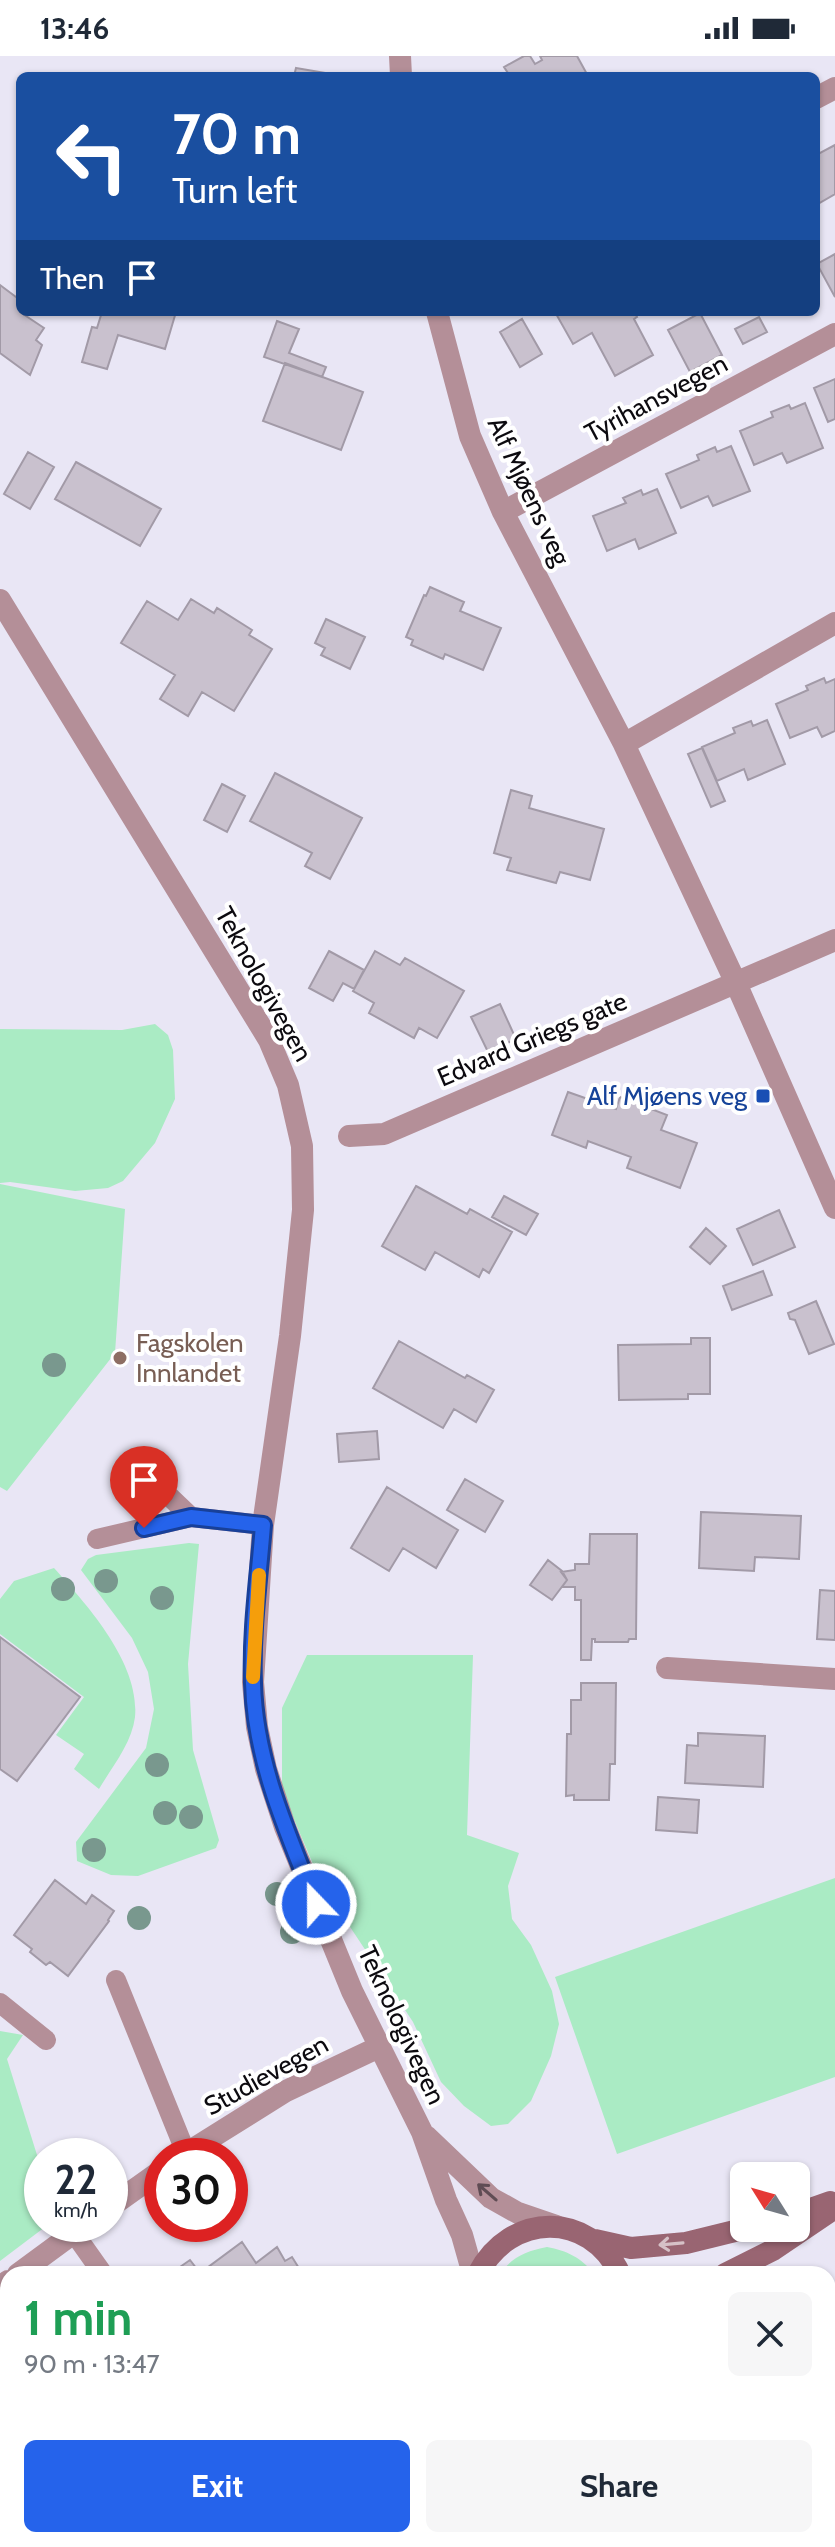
<!DOCTYPE html>
<html lang="en">
<head>
<meta charset="utf-8">
<style>
  body { margin:0; font-family:Cabin,sans-serif; background:#f6f6f7; color:#1f2937; height:100vh; display:flex; flex-direction:column; font-size:30px; white-space:nowrap }
  * { box-sizing:border-box; margin:0 }
  p { font-size:26px; color:#747a83 }
  .icon { flex:none; width:44px; height:44px; fill:none; stroke:currentColor; stroke-width:2; stroke-linecap:round; stroke-linejoin:round }
  .map { position:relative; flex:1; overflow:hidden }
  .panel { position:absolute; left:0px; top:2210px; width:836px; height:282px; display:flex; flex-direction:column; background:#fff; border-radius:24px 24px 0 0; box-shadow:0 2px 6px #0004 }
  .panel>* { flex:none }
  .hud { position:absolute; left:16px; top:16px; width:804px; height:244px; border-radius:12px; box-shadow:0 2px 6px #0004; background:#1a4fa0; color:#fff; overflow:hidden }
  .needle { width:52px; rotate:307deg }
  .fabs { position:absolute; left:730px; top:2106px; display:grid; gap:16px }
  .fabs a { display:grid; place-items:center; width:80px; height:80px; border-radius:12px; background:#fff; box-shadow:0 2px 6px #0004; font-size:40px }
  .speed { position:absolute; left:24px; top:2082px; display:flex; gap:16px; font-size:40px; font-weight:700; text-align:center }
  .speed>* { display:grid; place-content:center; width:104px; height:104px; border-radius:50%; background:#fff; box-shadow:0 2px 6px #0004; line-height:1 }
  .speed small { font-size:20px; font-weight:400 }
  .speed .limit { border:12px solid #d22; background:#fff; color:#111 }
  .pin { position:absolute; display:grid; place-items:center; width:68px; height:68px; color:#fff; margin:-82px -34px; border-radius:50% 50% 50% 0; rotate:-45deg; box-shadow:0 0 8px #0007 }
  .pin .icon { rotate:45deg }
  .me { position:absolute; width:88px; margin:-44px; rotate:338deg; stroke-linejoin:round; filter:drop-shadow(0 0 6px #0008) }
  .turn { display:flex; align-items:center; gap:28px; height:168px; padding:0 24px; font-size:36px }
  .turn .icon { width:104px; height:104px; stroke-width:2.5 }
  .turn b { display:block; font-size:56px; line-height:68px }
  .then { display:flex; align-items:center; height:76px; padding:0 24px; background:#0003; gap:16px; font-size:30px }
  .round { display:grid; place-items:center; flex:none; width:84px; height:84px; border-radius:12px; background:#f6f6f7 }
  .head { display:flex; align-items:center; justify-content:space-between; height:136px; padding:0 24px }
  h1 { font-size:48px; font-weight:700; line-height:60px; color:#1e9e55 }
  .button { display:flex; gap:16px; margin-top:auto; padding:16px 24px }
  .button a { flex:1; height:92px; border-radius:12px; background:#2563eb; color:#fff; font-size:32px; font-weight:700; line-height:92px; text-align:center }
  .button a+a { background:#f6f6f7; color:#1f2937 }
  .status { display:flex; justify-content:space-between; align-items:center; height:56px; padding:0 40px; background:#fff; direction:ltr }
  .status svg { height:22px; fill:currentColor }
  .map>svg:first-child { display:block }
  .green { fill:#aaebc4 }
  .building { fill:#c9c1ce; stroke:#a29aa7; stroke-width:2 }
  .lines { fill:none; stroke-linecap:round; stroke-linejoin:round }
  .service { stroke:#b48f98; stroke-width:20 }
  .minor { stroke:#b48f98; stroke-width:22 }
  .secondary { stroke:#996572; stroke-width:22 }
  .tree { fill:#79988e }
  .oneway { stroke:#604c54 }
  .oneway2 { stroke:#d6c1c7 }
  .route-casing { stroke:#184099; stroke-width:20 }
  .route { stroke:#2563eb; stroke-width:14 }
  .slow { stroke:#f59e0b; stroke-width:14 }
  .transit-dot { fill:#1a4fb4; stroke:#fff; stroke-width:3 }
  .education-dot { fill:#8d6e63; stroke:#fff; stroke-width:3 }
  .labels { text-anchor:middle; stroke-width:8; stroke-linejoin:round; paint-order:stroke }
  .street-label { font-size:26px; fill:#0c0a0f; stroke:#fff }
  .transit-label { font-size:26px; fill:#164399; stroke:#fff; text-anchor:end }
  .education-label { font-size:26px; fill:#785e54; stroke:#fff; text-anchor:start }
</style>
</head>
<body>
<div class="status"><b>13:46</b><svg viewBox="0 0 49 12"><path d="M0 12V9h3v3zM5 12V6h3v6zM10 12V3h3v9zM15 12V0h3v12zM26 1h20v11H26zM47 4h2v5h-2z"/></svg></div>
<div class="map">
<svg width="835" height="2491" viewBox="0 0 835 2491">
  <rect width="100%" height="100%" fill="#e9e6f5"/>
  <path class="green" d="M 155,968 L 168,979 L 173,994 L 175,1043 L 155,1087 L 123,1125 L 108,1132 L 75,1135 L 10,1126 L 0,1127 L 0,973 L 122,974 Z
    M 0,1128 L 125,1153 L 115,1297 L 7,1435 L 0,1431 Z
    M 189,1487 L 199,1488 L 188,1608 L 193,1694 L 219,1784 L 216,1792 L 138,1820 L 111,1819 L 77,1805 L 76,1786 L 146,1692 L 154,1653 L 148,1616 L 132,1582 L 81,1514 L 88,1503 L 96,1499 Z
    M 54,1512 C 87,1549 140,1607 135,1661 C 132,1687 112,1711 99,1733 L 74,1713 L 84,1698 L 56,1679 L 84,1641 L 0,1578 L 0,1543 L 14,1525 Z
    M 307,1599 L 473,1599 L 467,1779 L 519,1797 L 508,1830 L 512,1863 L 531,1889 L 552,1935 L 559,1968 L 551,2000 L 531,2045 L 508,2068 L 491,2070 L 464,2050 L 441,2026 L 413,1966 L 321,1827 L 282,1735 L 282,1652 Z
    M 835,1822 L 835,2021 L 617,2098 L 555,1921 Z
    M 0,1975 L 23,1979 L 7,2003 L 42,2115 L 42,2168 L 49,2168 L 0,2205 Z
    M 547,2191 C 567,2195 581,2201 594,2218 L 500,2218 C 512,2201 526,2195 547,2191 Z
    M 828,2316 L 835,2321 L 835,2491 L 331,2491 L 350,2484 L 828,2484 Z"/>
  <path class="building" d="M 524,0 L 530,0 L 535,8 L 542,4 L 540,0 L 577,0 L 588,20 L 510,20 L 504,11 Z
    M 296,12 L 343,20 L 294,20 Z
    M 835,89 L 835,138 L 816,149 L 816,99 Z
    M 835,198 L 835,241 L 817,208 Z
    M 0,229 L 20,244 L 20,256 L 44,272 L 36,284 L 42,289 L 30,319 L 0,297 Z
    M 102,256 L 176,256 L 165,293 L 118,279 L 107,313 L 82,306 L 92,271 L 97,272 Z
    M 555,256 L 634,256 L 637,261 L 634,263 L 653,299 L 615,320 L 592,277 L 573,288 Z
    M 700,257 L 722,299 L 690,316 L 668,274 Z
    M 759,261 L 767,276 L 743,288 L 735,273 Z
    M 522,263 L 542,298 L 520,311 L 500,276 Z
    M 277,265 L 299,273 L 289,297 L 326,311 L 322,321 L 264,301 Z
    M 285,307 L 363,336 L 341,394 L 263,365 Z
    M 835,323 L 835,363 L 828,366 L 814,332 Z
    M 805,347 L 823,392 L 787,407 L 782,397 L 754,409 L 740,375 L 773,361 L 771,356 L 789,349 L 791,353 Z
    M 731,390 L 750,435 L 713,450 L 708,440 L 681,452 L 666,418 L 699,404 L 697,399 L 715,391 L 717,396 Z
    M 28,396 L 54,411 L 30,453 L 4,438 Z
    M 76,406 L 161,453 L 140,490 L 55,443 Z
    M 657,433 L 676,477 L 639,493 L 635,483 L 607,495 L 593,460 L 626,447 L 623,442 L 641,434 L 643,439 Z
    M 430,531 L 464,546 L 460,555 L 501,572 L 483,614 L 445,598 L 443,603 L 411,589 L 413,584 L 406,581 L 424,539 L 426,540 Z
    M 191,543 L 214,557 L 217,552 L 252,574 L 249,579 L 272,593 L 234,655 L 202,636 L 188,660 L 160,643 L 175,619 L 121,587 L 147,545 L 178,564 Z
    M 326,563 L 365,581 L 350,613 L 321,599 L 325,592 L 315,587 Z
    M 824,622 L 826,627 L 835,623 L 835,675 L 822,681 L 817,671 L 790,682 L 776,648 L 808,634 L 806,630 Z
    M 767,664 L 785,708 L 748,724 L 744,713 L 717,725 L 702,691 L 735,677 L 733,672 L 751,665 L 753,670 Z
    M 702,692 L 725,745 L 711,751 L 688,698 Z
    M 275,717 L 362,762 L 330,823 L 305,810 L 312,797 L 250,765 Z
    M 222,728 L 245,740 L 227,776 L 204,764 Z
    M 511,734 L 532,740 L 529,752 L 604,773 L 590,824 L 560,816 L 556,827 L 507,814 L 511,802 L 494,797 Z
    M 329,895 L 364,914 L 354,933 L 343,927 L 333,945 L 309,932 Z
    M 375,895 L 400,909 L 405,902 L 464,935 L 437,982 L 419,972 L 414,982 L 369,957 L 374,947 L 353,935 Z
    M 500,948 L 516,983 L 488,996 L 471,961 Z
    M 568,1036 L 616,1053 L 620,1041 L 667,1059 L 661,1074 L 697,1087 L 680,1132 L 627,1112 L 631,1101 L 588,1085 L 586,1092 L 552,1079 Z
    M 416,1130 L 467,1158 L 470,1153 L 512,1176 L 489,1217 L 483,1213 L 479,1221 L 435,1196 L 425,1214 L 382,1190 Z
    M 504,1140 L 538,1158 L 526,1179 L 492,1161 Z
    M 779,1154 L 795,1191 L 753,1209 L 737,1173 Z
    M 706,1172 L 726,1190 L 710,1208 L 690,1191 Z
    M 763,1215 L 772,1239 L 732,1254 L 723,1230 Z
    M 816,1245 L 834,1288 L 809,1298 L 795,1264 L 790,1263 L 788,1257 Z
    M 691,1282 L 710,1282 L 710,1338 L 688,1338 L 688,1343 L 619,1344 L 618,1289 L 691,1288 Z
    M 399,1285 L 465,1322 L 467,1319 L 494,1334 L 476,1366 L 454,1353 L 443,1372 L 373,1332 Z
    M 377,1375 L 379,1403 L 339,1406 L 337,1378 Z
    M 465,1423 L 503,1445 L 485,1476 L 447,1454 Z
    M 387,1431 L 458,1474 L 436,1512 L 403,1492 L 389,1515 L 351,1492 Z
    M 701,1456 L 801,1460 L 799,1503 L 755,1501 L 754,1515 L 699,1512 Z
    M 590,1478 L 637,1478 L 636,1583 L 629,1583 L 628,1586 L 595,1586 L 595,1583 L 592,1583 L 591,1604 L 581,1604 L 581,1544 L 575,1544 L 575,1531 L 562,1531 L 567,1524 L 561,1516 L 575,1514 L 575,1508 L 589,1508 Z
    M 548,1504 L 562,1515 L 567,1524 L 552,1544 L 530,1529 Z
    M 820,1534 L 835,1535 L 835,1584 L 817,1583 Z
    M 0,1581 L 80,1641 L 17,1725 L 0,1713 Z
    M 581,1627 L 616,1627 L 615,1708 L 610,1708 L 609,1744 L 574,1744 L 574,1739 L 566,1740 L 567,1678 L 571,1678 L 571,1644 L 581,1644 Z
    M 698,1677 L 765,1680 L 763,1731 L 685,1727 L 687,1689 L 698,1690 Z
    M 658,1741 L 699,1744 L 697,1777 L 656,1774 Z
    M 55,1824 L 86,1848 L 92,1839 L 114,1855 L 108,1864 L 109,1865 L 68,1920 L 50,1906 L 46,1909 L 30,1896 L 32,1893 L 14,1879 Z
    M 242,2186 L 256,2207 L 277,2191 L 285,2205 L 292,2201 L 302,2217 L 170,2218 L 190,2204 L 200,2217 Z
    M 8,2353 L 8,2381 L 0,2371 L 0,2359 Z"/>
  <g class="lines">
    <path class="service" d="M 170,1441 L 191,1461 L 263,1469
      M 97,1483 L 191,1461
      M 116,1924 L 186,2097
      M 0,1947 L 46,1984
      M 74,2177 L 103,2218"/>
    <path class="minor" d="M 400,0 L 401,20
      M 816,42 L 835,32
      M 437,256 L 470,380 L 503,456 L 624,688 L 735,925 L 835,1152
      M 503,456 L 835,278
      M 0,544 L 269,984 L 288,1029 L 302,1090 L 303,1154 L 290,1280 L 263,1469 L 253,1626 L 257,1671 L 266,1713 L 285,1771 L 352,1935 L 422,2076 L 446,2144 L 462,2179 L 473,2218
      M 624,688 L 835,567
      M 349,1080 L 384,1078 L 835,884
      M 667,1612 L 835,1623
      M 426,2080 L 491,2142 L 518,2157 L 556,2170
      M 182,2100 L 286,2035 L 379,1991
      M 110,2151 L 162,2114
      M 18,2218 L 86,2168
      M 0,2231 L 8,2225"/>
    <path class="secondary" d="M 796,2158 L 830,2146
      M 595,2184 L 631,2192 L 686,2187 L 747,2172
      M 478,2218 C 510,2156 589,2154 620,2218
      M 725,2218 L 773,2194 L 835,2152
      M 101,2491 L 110,2484"/>
  </g>
  <g class="tree">
    <circle cx="54" cy="1309" r="12"/>
    <circle cx="106" cy="1525" r="12"/>
    <circle cx="63" cy="1533" r="12"/>
    <circle cx="162" cy="1542" r="12"/>
    <circle cx="157" cy="1709" r="12"/>
    <circle cx="165" cy="1757" r="12"/>
    <circle cx="191" cy="1761" r="12"/>
    <circle cx="94" cy="1794" r="12"/>
    <circle cx="277" cy="1838" r="12"/>
    <circle cx="139" cy="1862" r="12"/>
    <circle cx="292" cy="1876" r="12"/>
  </g>
  <defs><path id="oneway-shaft" d="M-6 0H5M1.5-3L5.5 0L1.5 3" fill="none" stroke-width="1.6" stroke-linecap="round" stroke-linejoin="round" transform="scale(2)"/></defs>
  <use class="oneway" href="#oneway-shaft" transform="translate(487 2136) rotate(-139)"/>
  <use class="oneway2" href="#oneway-shaft" transform="translate(671 2188) rotate(175)"/>
  <g class="lines">
    <g class="route-casing">
      <path id="route" d="M 144,1472 L 191,1461 L 263,1469 C 259,1521 251,1574 253,1627 C 255,1705 287,1776 316,1848"/>
    </g>
    <use href="#route" class="route"/>
    <path class="slow" d="M 253,1621 L 259,1519"/>
  </g>
  <rect class="transit-dot" x="755" y="1032" width="16" height="16" rx="4"/>
  <circle class="education-dot" cx="120" cy="1302" r="8"/>
  <g class="labels">
    <g class="street-label">
      <text transform="translate(656 342) rotate(-28)" y="9">Tyrihansvegen</text>
      <text transform="translate(529 435) rotate(65)" y="9">Alf Mjøens veg</text>
      <text transform="translate(264 928) rotate(61)" y="9">Teknologivegen</text>
      <text transform="translate(532 983) rotate(-23)" y="9">Edvard Griegs gate</text>
      <text transform="translate(402 1969) rotate(65)" y="9">Teknologivegen</text>
      <text transform="translate(266 2019) rotate(-29)" y="9">Studievegen</text>
    </g>
    <g class="transit-label">
      <text x="747" y="1049">Alf Mjøens veg</text>
    </g>
    <g class="education-label">
      <text x="136" y="1296">Fagskolen<tspan x="136" dy="30">Innlandet</tspan></text>
    </g>
  </g>
</svg>
<div class="fabs">
<a><svg class="needle" viewBox="-14 -14 28 28"><path d="M0-13l5 13h-10z" fill="#e53935"/><path d="M0 13l5-13h-10z" fill="#747a83"/></svg></a>
</div>
<div class="speed"><div>22<small>km/h</small></div><div class="limit">30</div></div>
<div class="pin" style="left:144px;top:1472px;background:#d93025"><svg class="icon" aria-label="arrive" viewBox="0 0 24 24"><path d="M6 21V4h12l-3 4 3 4H6"/></svg></div>
<svg class="me" style="left:316px;top:1848px" viewBox="-20 -20 40 40"><circle r="17" fill="#2563eb" stroke="#fff" stroke-width="3"/><path d="M0-11L8 9 0 5-8 9z" fill="#fff"/></svg>
<div class="hud">
<div class="turn"><svg class="icon" aria-label="left" viewBox="0 0 24 24"><path d="M17 20v-9H6M10 6l-5 5 5 5"/></svg><div><b>70 m</b>Turn left</div></div>
<div class="then">Then<svg class="icon" aria-label="arrive" viewBox="0 0 24 24"><path d="M6 21V4h12l-3 4 3 4H6"/></svg></div>
</div>
<section class="panel">
<div class="head"><div><h1>1 min</h1><p>90 m · 13:47</p></div><a class="round"><svg class="icon" aria-label="close" viewBox="0 0 24 24"><path d="M6 6l12 12M18 6L6 18"/></svg></a></div>
<div class="button"><a>Exit</a><a>Share</a></div>
</section>
</div>
</body>
</html>
